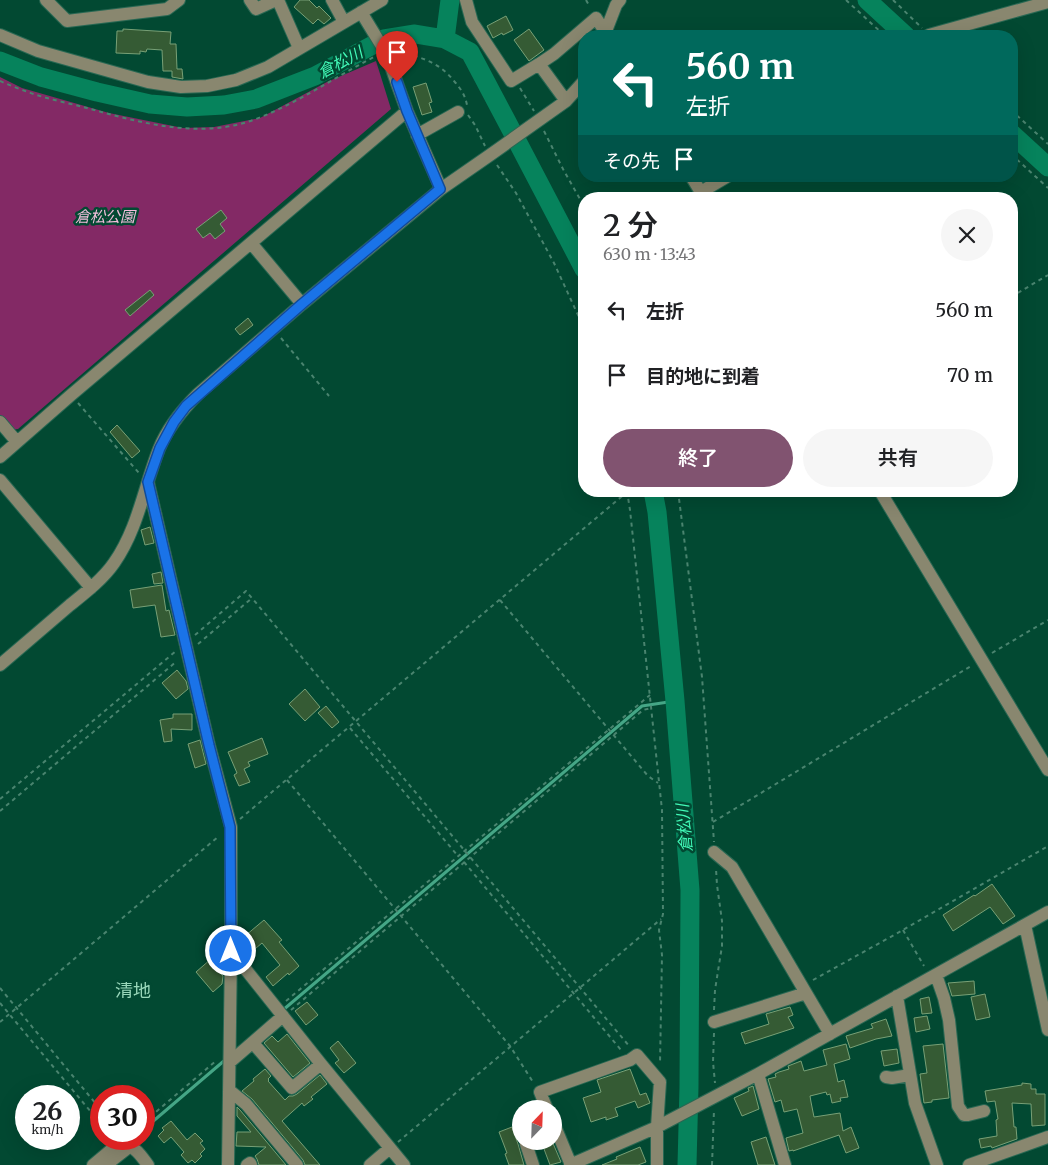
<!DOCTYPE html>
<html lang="ja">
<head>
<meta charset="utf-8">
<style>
  body { margin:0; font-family:Merriweather,"Noto Sans JP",serif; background:#f6f6f6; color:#202124; height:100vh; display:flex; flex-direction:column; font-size:19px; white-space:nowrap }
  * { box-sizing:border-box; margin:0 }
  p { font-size:16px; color:#757577 }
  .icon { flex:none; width:28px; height:28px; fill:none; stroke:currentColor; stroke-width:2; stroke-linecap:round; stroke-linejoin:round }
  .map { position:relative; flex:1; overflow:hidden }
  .sheet { position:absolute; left:578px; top:192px; width:440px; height:305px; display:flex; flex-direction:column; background:#fff; border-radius:20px; box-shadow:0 5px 20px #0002 }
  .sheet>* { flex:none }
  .hud { position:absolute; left:578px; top:30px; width:440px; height:152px; border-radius:20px; box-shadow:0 5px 20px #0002; background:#00695c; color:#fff; overflow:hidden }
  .needle { width:32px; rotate:23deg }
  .fabs { position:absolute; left:512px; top:1100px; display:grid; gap:10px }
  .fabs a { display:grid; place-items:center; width:50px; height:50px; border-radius:50%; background:#fff; box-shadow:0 5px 20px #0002; font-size:25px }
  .speed { position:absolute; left:15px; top:1085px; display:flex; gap:10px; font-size:25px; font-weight:700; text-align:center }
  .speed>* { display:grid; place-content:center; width:65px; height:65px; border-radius:50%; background:#fff; box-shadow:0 5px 20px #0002; line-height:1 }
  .speed small { font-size:12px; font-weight:400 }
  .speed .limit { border:8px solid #d22; background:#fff; color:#111 }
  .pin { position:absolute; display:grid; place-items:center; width:42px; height:42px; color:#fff; margin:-51px -21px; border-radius:50% 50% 50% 0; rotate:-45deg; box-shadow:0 0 5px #0007 }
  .pin .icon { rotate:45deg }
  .me { position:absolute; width:55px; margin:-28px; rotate:0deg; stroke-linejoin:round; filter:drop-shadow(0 0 4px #0008) }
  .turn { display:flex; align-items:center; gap:18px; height:105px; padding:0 25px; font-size:22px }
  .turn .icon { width:65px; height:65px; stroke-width:2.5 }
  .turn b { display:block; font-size:35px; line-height:42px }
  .then { display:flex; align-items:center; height:48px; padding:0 25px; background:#0003; gap:10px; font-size:19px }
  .round { display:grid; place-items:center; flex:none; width:52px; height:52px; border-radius:26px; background:#f6f6f6 }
  .summary { display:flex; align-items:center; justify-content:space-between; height:85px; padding:0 25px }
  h1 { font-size:30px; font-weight:600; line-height:38px }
  .button { display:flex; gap:10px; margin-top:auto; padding:10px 25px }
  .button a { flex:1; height:58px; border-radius:30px; background:#815370; color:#fff; font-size:20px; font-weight:600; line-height:58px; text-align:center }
  .button a+a { background:#f6f6f6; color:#202124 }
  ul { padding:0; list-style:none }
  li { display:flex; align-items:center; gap:15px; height:65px; padding:0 25px }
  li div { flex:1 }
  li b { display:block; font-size:19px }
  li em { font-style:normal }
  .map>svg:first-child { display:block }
  .green { fill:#832965 }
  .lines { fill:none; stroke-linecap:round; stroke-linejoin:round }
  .stream { stroke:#45a686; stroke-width:3 }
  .river { stroke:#06835c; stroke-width:19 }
  .building { fill:#355b34; stroke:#78a076 }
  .minor-casing { stroke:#296853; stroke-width:14 }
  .path { stroke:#4a846f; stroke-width:2; stroke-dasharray:4 4; stroke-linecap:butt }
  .minor { stroke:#89876f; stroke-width:12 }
  .route-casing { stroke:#114b97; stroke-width:12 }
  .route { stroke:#1a73e8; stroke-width:9 }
  .labels { text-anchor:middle; stroke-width:5; stroke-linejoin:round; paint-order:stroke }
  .park-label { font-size:15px; font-style:italic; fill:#f1bedb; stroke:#024932 }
  .water-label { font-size:16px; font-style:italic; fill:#42fab8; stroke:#024932 }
  .quarter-label { font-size:18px; fill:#99d7ba; stroke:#024932 }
</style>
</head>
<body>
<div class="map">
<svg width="1048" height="1165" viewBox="0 0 1048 1165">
  <rect width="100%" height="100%" fill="#024932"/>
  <path class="green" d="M 376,61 L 391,109 L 18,429 L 11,430 L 0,417 L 0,77 L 22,88 L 109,113 L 183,128 L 214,127 L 260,118 L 327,82 Z"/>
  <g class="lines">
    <path class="stream" d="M 283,1010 L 642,706 L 675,701
      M 144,1129 L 225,1060"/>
    <path class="river" d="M 867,0 L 906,36
      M 445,39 L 450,0
      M 0,61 L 41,77 L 97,92 L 150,104 L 187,107 L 224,105 L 256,99 L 315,76 L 384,39 L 415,34 L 445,39 L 470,52 L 506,120 L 584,269
      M 1011,133 L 1048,167
      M 653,491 L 657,512 L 675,701 L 690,890 L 689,1087 L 687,1165"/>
  </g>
  <path class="building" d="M 300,0 L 309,0 L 317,8 L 319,6 L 331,18 L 324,24 L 318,19 L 313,24 L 294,7 Z
    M 506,16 L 513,30 L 503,35 L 502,33 L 493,38 L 487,26 Z
    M 123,29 L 171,32 L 170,44 L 176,44 L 177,69 L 182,69 L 183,79 L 172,77 L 172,71 L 163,71 L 162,50 L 147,49 L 146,52 L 140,51 L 140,54 L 116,53 L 117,31 L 123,31 Z
    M 529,29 L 544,50 L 529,61 L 514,40 Z
    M 426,83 L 432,102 L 429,103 L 432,112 L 422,115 L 413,87 Z
    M 221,210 L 227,218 L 220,224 L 225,231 L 215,239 L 210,233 L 203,238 L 196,229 Z
    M 150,290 L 154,295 L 130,316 L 125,310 Z
    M 248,318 L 253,325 L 240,335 L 235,329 Z
    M 117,425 L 140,451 L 132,458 L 110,432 Z
    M 150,527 L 154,543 L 145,545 L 141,530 Z
    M 161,572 L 163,583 L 154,584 L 152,574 Z
    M 162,585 L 166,611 L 169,610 L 175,635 L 161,637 L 155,605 L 133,608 L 130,590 Z
    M 177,670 L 186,681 L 188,689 L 176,699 L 162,683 Z
    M 305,689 L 320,707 L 305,721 L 289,704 Z
    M 326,706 L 339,722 L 332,728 L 318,713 Z
    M 173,714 L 192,714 L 192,730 L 171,729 L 172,741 L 164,742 L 160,720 L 173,718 Z
    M 262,738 L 268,754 L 248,762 L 250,766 L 244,769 L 250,782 L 239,786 L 234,775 L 237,773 L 228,752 Z
    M 200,740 L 206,764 L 195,768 L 188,744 Z
    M 992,884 L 1015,916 L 1003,924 L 990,907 L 953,931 L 943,915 L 974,895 L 975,896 Z
    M 264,920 L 282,940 L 279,942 L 299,966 L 289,975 L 288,973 L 273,986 L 266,977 L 280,965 L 262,943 L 249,954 L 239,943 L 239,941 Z
    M 219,952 L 223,957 L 223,962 L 216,968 L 223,976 L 222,984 L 213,992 L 196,972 Z
    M 974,981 L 975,994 L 952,996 L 948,983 Z
    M 985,994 L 990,1017 L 976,1020 L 971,997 Z
    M 929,997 L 932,1013 L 922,1014 L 920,999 Z
    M 307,1002 L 318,1015 L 306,1025 L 295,1011 Z
    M 790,1007 L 793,1015 L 788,1017 L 794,1028 L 745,1044 L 741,1033 L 769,1024 L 766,1014 Z
    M 927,1016 L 930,1029 L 916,1032 L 914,1018 Z
    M 886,1019 L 892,1036 L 876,1039 L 850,1048 L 846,1036 L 873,1028 L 871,1024 Z
    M 287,1034 L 310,1063 L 293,1077 L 264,1043 L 272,1036 L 278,1042 Z
    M 338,1041 L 356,1063 L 344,1073 L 335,1063 L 339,1060 L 330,1048 Z
    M 846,1044 L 850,1059 L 834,1064 L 838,1082 L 844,1080 L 848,1097 L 840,1098 L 841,1101 L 832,1103 L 830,1094 L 827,1095 L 826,1092 L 810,1096 L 811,1102 L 814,1117 L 840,1113 L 843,1131 L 851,1127 L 859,1148 L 846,1153 L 839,1135 L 793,1151 L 793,1150 L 789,1151 L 786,1138 L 803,1133 L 797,1109 L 784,1112 L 781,1100 L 775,1102 L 768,1079 L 776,1077 L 775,1074 L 779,1072 L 789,1069 L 788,1066 L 801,1061 L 804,1071 L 827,1065 L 823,1050 Z
    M 943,1044 L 949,1098 L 932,1100 L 932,1102 L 924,1103 L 920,1074 L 927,1073 L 923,1046 Z
    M 897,1049 L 899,1063 L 884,1066 L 881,1051 Z
    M 265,1069 L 271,1076 L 268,1079 L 269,1080 L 268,1081 L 285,1100 L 289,1096 L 293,1096 L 297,1094 L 320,1075 L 327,1084 L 311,1097 L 313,1099 L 304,1106 L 302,1103 L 282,1121 L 320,1165 L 305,1165 L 303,1160 L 252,1099 L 242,1091 L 254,1081 L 253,1079 Z
    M 630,1069 L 640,1095 L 646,1093 L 650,1103 L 638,1108 L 635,1101 L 615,1108 L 618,1116 L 606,1120 L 606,1117 L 591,1122 L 583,1098 L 601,1092 L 597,1080 Z
    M 1022,1083 L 1031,1084 L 1031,1089 L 1036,1089 L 1036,1094 L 1045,1094 L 1045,1125 L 1032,1126 L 1031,1104 L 1012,1103 L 1014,1127 L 1016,1127 L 1017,1139 L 992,1148 L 991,1146 L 981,1148 L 979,1139 L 997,1136 L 996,1120 L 998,1119 L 995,1101 L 987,1102 L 985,1091 L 1022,1085 Z
    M 753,1086 L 759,1109 L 742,1116 L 734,1098 L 749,1091 L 748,1088 Z
    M 237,1107 L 240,1110 L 286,1165 L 259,1165 L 257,1159 L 255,1156 L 266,1147 L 236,1146 L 237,1132 L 251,1132 L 237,1116 Z
    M 171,1121 L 187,1140 L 195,1133 L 203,1141 L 200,1143 L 205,1149 L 200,1154 L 202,1156 L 195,1163 L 192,1160 L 188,1163 L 181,1155 L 184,1152 L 171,1137 L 164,1143 L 158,1136 L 164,1130 L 162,1128 Z
    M 512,1127 L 518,1144 L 524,1165 L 509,1165 L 505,1154 L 507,1153 L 499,1132 Z
    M 766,1137 L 775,1165 L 758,1165 L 751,1142 Z
    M 541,1141 L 552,1141 L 561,1162 L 550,1165 Z
    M 640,1147 L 646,1162 L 638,1165 L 602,1165 L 617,1159 L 616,1157 Z"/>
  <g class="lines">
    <g class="minor-casing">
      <path id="minor" d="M 46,0 L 67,21 L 167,9 L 179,0
        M 250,0 L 256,9 L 276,0
        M 278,0 L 299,48
        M 332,0 L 344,22
        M 466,0 L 472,22 L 511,81 L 539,64
        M 361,12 L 386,53 L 407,111 L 441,189
        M 0,35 L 38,51 L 148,82 L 181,87 L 207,86 L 236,80 L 268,67 L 382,0
        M 929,35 L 1048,2
        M 604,36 L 616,5 L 620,0
        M 566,101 L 539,64 L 554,54 L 596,18 L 608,36
        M 417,135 L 458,112
        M 691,176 L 705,199
        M 701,192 L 728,176
        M 251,243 L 302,304
        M 0,422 L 17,442
        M 0,457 L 71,395 L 407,111
        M 0,480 L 91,588
        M 148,482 L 209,745 L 231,827 L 231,951 L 228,1165
        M 880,491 L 1048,770
        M 0,665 C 23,645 47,625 70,605 C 85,593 103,579 114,563 C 138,529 144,487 159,449 C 167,429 183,409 198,394 L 302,304 L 441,189 L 490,155 L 566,101 L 584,81
        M 714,852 L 732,867 L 830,1034
        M 1025,925 L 1048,1030
        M 231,951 L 321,1064 L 404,1165
        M 936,975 L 944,998 L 949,1020 L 958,1106 L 964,1115 L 968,1115 L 984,1111
        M 897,996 L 915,1103 L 937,1165
        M 714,1022 L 806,993
        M 253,1043 L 292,1088 L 321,1064
        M 230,1062 L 283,1016
        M 758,1074 L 1048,912
        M 886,1077 L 892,1078 L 910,1075
        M 230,1091 L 246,1104 L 297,1165
        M 547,1109 L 540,1092 L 630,1060 L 637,1055 L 660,1082 L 657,1127 L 657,1165
        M 554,1124 L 571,1165
        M 526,1144 L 533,1165
        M 93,1165 L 124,1139
        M 106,1165 L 129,1147 C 137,1148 143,1159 148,1165
        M 247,1165 L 250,1163 L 251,1165
        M 370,1165 L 390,1148
        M 570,1165 L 657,1127 L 758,1074 L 785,1165
        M 969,1165 L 1048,1137"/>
    </g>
    <path class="path" d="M 586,0 L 590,7
      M 846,0 L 885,36
      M 893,0 L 922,28
      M 398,52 C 421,57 439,62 454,81 C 461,89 465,95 467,105
      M 0,81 C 9,85 19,89 28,92 C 47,99 68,103 87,108 C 141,123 201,140 256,119 C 298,103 335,77 374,57
      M 520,88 L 534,111
      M 1011,110 L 1048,144
      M 468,115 L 475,125 L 485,146
      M 544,131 L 564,171 L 584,206
      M 1011,154 L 1048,188
      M 497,165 L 516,193 L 554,263 L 584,328
      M 1011,297 L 1048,275
      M 281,338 L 329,396
      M 78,403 L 139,473
      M 627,491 L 630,510 L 662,810 L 663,914 L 659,930 L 662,955 L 660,1064
      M 678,491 L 702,677 L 714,842
      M 679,496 L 687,491
      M 500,600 L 648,776 L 658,783
      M 195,635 L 246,591 L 630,1047
      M 198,644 L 252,598
      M 992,653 L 1048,620
      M 350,728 L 458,856
      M 287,780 L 510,1046 L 533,1082
      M 0,799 L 176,651
      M 0,811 L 177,661
      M 240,819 L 627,492
      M 713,822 L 971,666
      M 464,862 L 621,1050
      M 903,930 L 924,966
      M 813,980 L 903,930 L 1048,846
      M 0,988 L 101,1110
      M 286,1001 L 650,695
      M 0,1003 L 101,1124
      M 291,1010 L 643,710 L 651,708
      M 714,1010 L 715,990 L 722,946 L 722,921 L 717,885 L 716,869
      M 0,1022 L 219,836
      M 714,1033 L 713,1062 L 715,1083
      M 144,1122 L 217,1060
      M 398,1142 L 661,919
      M 712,1165 L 714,1110"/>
    <use href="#minor" class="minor"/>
  </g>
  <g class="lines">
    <g class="route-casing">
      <path id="route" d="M 231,951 L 230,827 L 209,745 L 148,482 L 160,448 L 174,422 L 186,406 L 302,304 L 440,189 L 407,111 L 397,82"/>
    </g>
    <use href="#route" class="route"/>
  </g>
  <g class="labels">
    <g class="park-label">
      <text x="105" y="222">倉松公園</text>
    </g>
    <g class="water-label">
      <text transform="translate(340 62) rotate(-28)" y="6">倉松川</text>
      <text transform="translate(684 828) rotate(-95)" y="6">倉松川</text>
    </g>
    <g class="quarter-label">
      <text x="133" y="997">清地</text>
    </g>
  </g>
</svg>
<div class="fabs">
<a><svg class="needle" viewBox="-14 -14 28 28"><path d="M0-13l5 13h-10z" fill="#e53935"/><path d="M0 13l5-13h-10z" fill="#757577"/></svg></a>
</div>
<div class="speed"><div>26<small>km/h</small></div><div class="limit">30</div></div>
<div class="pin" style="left:397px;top:82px;background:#d93025"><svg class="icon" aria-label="arrive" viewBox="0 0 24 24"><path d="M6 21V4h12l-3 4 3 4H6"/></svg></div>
<svg class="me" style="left:231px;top:951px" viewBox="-20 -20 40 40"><circle r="17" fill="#1a73e8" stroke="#fff" stroke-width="3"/><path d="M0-11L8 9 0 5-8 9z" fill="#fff"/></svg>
<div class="hud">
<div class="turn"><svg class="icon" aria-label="left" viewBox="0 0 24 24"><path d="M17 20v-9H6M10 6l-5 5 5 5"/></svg><div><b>560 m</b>左折</div></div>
<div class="then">その先<svg class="icon" aria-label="arrive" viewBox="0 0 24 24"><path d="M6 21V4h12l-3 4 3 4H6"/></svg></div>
</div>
<section class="sheet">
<div class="summary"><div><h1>2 分</h1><p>630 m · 13:43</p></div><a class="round"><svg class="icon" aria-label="close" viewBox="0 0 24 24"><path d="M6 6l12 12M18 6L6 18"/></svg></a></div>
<ul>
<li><svg class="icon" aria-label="left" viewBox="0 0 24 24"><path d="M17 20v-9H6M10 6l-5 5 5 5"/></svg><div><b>左折</b></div><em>560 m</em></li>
<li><svg class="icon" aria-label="arrive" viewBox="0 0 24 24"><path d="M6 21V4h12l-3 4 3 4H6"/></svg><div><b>目的地に到着</b></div><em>70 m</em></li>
</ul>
<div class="button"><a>終了</a><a>共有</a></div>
</section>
</div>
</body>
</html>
